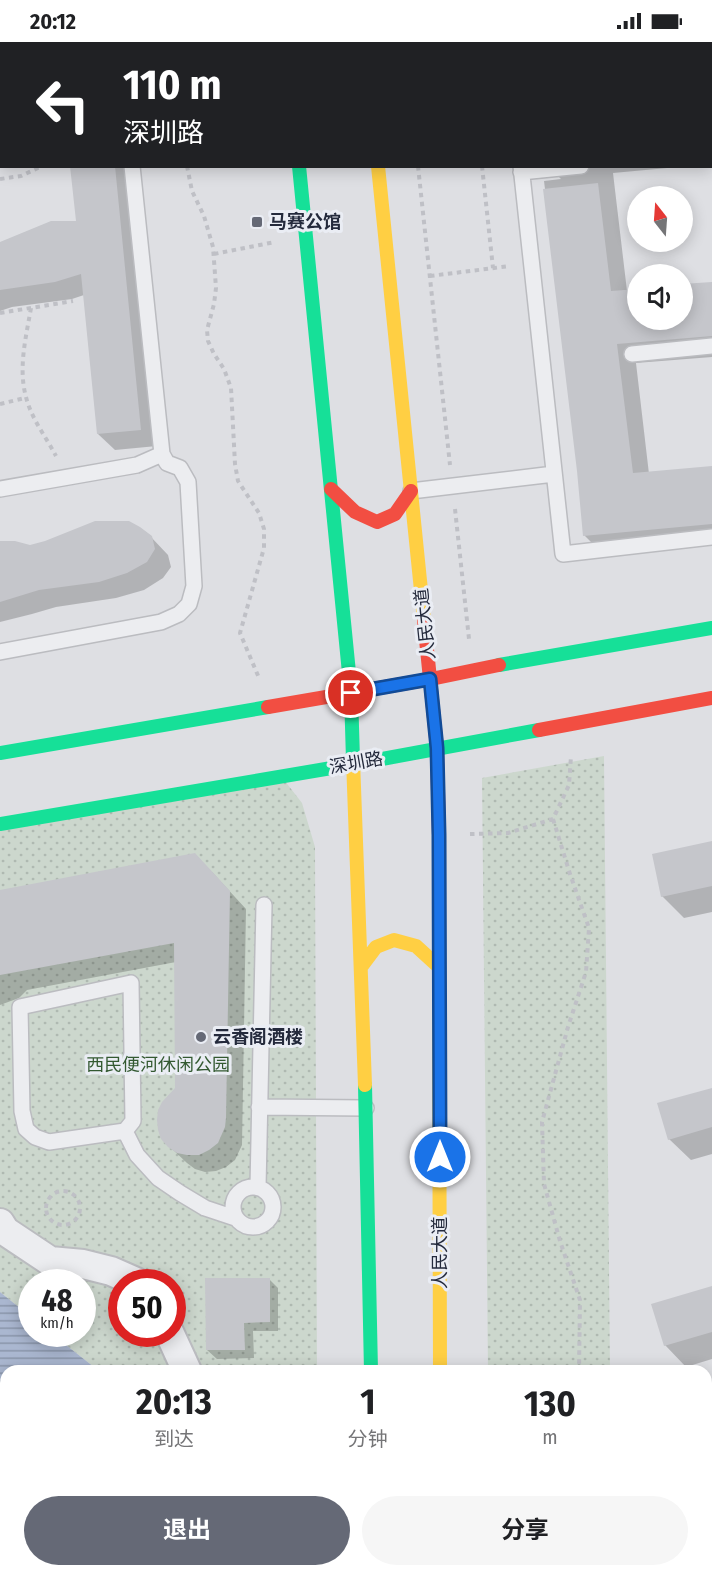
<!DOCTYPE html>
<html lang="zh">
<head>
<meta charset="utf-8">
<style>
  body { margin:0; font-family:"Fira Sans Condensed","Noto Sans SC",sans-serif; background:#f6f6f6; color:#202124; height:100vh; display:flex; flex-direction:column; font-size:22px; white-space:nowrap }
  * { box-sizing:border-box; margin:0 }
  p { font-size:20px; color:#757577 }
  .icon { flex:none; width:33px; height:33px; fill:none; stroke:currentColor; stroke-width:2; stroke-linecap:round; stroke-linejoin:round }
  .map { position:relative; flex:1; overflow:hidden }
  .side { position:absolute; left:0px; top:1323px; width:712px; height:212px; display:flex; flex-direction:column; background:#fff; border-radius:18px 18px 0 0; box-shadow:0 3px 15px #0003 }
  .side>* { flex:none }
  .banner { position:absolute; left:0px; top:0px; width:712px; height:126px; box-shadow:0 3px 15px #0003; background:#202124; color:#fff; overflow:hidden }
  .needle { width:39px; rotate:343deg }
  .fabs { position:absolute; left:627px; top:144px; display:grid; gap:12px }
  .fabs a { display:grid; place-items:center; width:66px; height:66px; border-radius:50%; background:#fff; box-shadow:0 3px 15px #0003; font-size:30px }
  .speed { position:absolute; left:18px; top:1227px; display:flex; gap:12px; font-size:30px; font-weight:700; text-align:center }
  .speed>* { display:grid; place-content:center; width:78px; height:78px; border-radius:50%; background:#fff; box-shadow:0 3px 15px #0003; line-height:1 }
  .speed small { font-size:15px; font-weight:400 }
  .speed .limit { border:9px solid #d22; background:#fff; color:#111 }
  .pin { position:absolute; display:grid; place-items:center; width:51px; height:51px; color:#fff; margin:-26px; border:3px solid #fff; border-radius:50%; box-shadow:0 2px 6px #0007 }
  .me { position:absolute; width:66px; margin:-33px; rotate:0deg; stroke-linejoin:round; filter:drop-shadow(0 0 4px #0008) }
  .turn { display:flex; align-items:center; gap:21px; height:126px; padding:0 24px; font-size:27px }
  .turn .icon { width:78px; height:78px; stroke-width:2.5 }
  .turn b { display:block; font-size:42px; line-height:51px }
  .eta { display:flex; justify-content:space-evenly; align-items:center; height:102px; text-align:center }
  .eta b { font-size:36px; font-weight:700; line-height:42px }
  .primary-button { display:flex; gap:12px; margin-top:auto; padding:12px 24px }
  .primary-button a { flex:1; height:69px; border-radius:36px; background:#656976; color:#fff; font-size:24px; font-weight:700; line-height:69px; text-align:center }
  .primary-button a+a { background:#f6f6f6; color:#202124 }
  .status { display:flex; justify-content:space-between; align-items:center; height:42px; padding:0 30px; background:#fff; direction:ltr }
  .status svg { height:16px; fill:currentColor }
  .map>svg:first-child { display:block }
  .park { fill:url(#park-dots); fill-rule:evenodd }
  .water { fill:url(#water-rules) }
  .pier { fill:#dedfe3 }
  .shadow { fill:#0003 }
  .building { fill:#c5c6cb }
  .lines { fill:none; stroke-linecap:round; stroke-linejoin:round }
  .lane-casing { stroke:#bbbcc0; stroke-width:18 }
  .street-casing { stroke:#bbbcc0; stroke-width:32 }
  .path { stroke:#bfc0c6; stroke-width:4; stroke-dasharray:4.5 4.5; stroke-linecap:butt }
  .lane { stroke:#ecedf0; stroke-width:15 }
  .street { stroke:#ecedf0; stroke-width:28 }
  .fast { stroke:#16e098; stroke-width:14 }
  .slow { stroke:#ffcf43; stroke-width:14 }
  .jam { stroke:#f24e42; stroke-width:14 }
  .route-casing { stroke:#114b97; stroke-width:15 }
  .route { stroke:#1a73e8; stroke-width:10 }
  .poi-dot { fill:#656976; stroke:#eaedf4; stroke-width:2 }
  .labels { text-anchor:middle; stroke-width:6; stroke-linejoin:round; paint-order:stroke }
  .poi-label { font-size:18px; font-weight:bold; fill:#242a3c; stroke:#eaedf4; text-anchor:start }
  .street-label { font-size:18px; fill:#242a3c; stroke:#eaedf4 }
  .park-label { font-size:18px; fill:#335931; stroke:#eaedf4 }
</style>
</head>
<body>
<div class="status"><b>20:12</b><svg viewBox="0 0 49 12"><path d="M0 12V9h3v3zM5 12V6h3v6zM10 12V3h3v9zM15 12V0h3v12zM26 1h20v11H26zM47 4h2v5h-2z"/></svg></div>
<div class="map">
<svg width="712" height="1534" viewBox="0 0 712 1534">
  <defs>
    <pattern id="park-dots" width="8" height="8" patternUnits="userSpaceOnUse" patternTransform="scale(1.5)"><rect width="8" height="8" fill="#ccd7cd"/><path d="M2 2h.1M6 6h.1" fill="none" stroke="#afb9b1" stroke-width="1.8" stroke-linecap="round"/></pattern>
    <pattern id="water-rules" width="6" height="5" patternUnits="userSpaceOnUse" patternTransform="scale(1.5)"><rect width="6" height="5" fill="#aab7d0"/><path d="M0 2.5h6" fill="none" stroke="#8a95aa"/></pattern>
  </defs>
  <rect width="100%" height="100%" fill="#dedfe3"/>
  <path class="park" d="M 604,714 L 610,1329 L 488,1329 L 482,736 Z
    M 281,734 L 302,761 L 315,805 L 317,1329 L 99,1329 L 52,1292 L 82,1292 L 82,1240 L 32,1240 L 31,1275 L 0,1250 L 0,786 ZM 122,1240 L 172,1240 L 172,1292 L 122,1292 Z
    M 0,1431 L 6,1436 L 6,1528 L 129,1528 L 136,1534 L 0,1534 Z
    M 631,1528 L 637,1534 L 490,1534 L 490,1528 Z"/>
  <path class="water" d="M 0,1250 L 31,1275 L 32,1292 L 52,1292 L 99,1329 L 6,1329 L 6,1436 L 0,1431 Z
    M 357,1528 L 366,1534 L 136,1534 L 129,1529 Z"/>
  <path class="pier" d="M 363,1528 L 369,1534 L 328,1534 L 328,1529 Z"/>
  <path class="shadow" d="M 530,0 L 594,0 L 595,2 L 530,2 Z
    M 711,55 L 712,55 L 711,123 Z
    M 72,124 L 129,124 L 157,404 L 115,408 L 98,392 L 84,253 L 72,257 L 12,265 L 0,269 L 0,201 L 77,181 Z
    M 548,124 L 689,124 L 613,131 L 627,249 L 638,278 L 682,278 L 712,241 L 712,315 L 636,321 L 649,432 L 712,426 L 712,503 L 604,513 L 584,493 L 579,428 L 544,139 L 561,137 Z
    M 151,495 L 168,513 L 171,525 L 163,536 L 144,548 L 116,556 L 56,565 L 32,572 L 0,580 L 0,500 L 30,504 Z
    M 712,801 L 712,870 L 684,876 L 662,854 Z
    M 212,830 L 246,867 L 242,1103 L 235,1118 L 226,1125 L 216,1129 L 205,1130 L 195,1127 L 187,1121 L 169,1104 L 177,1047 L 176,920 L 27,948 L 19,956 L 0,963 L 0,849 Z
    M 712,1048 L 712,1112 L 691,1118 L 669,1097 Z
    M 269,1237 L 278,1246 L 278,1289 L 253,1289 L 254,1316 L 217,1317 L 207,1308 Z
    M 712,1245 L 712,1317 L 686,1325 L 665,1303 Z
    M 712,1479 L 712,1534 L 671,1534 L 669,1528 L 706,1528 L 706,1481 Z"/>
  <path class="building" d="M 70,124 L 115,124 L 141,388 L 97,392 L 81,232 L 55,240 L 0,248 L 0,200 L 51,179 L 76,179 Z
    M 598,141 L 611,249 L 638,247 L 638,278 L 682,278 L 682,242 L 712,240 L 712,294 L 617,302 L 633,431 L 712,424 L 712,482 L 583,494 L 577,429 L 543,147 Z
    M 95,479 L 129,479 L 140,485 L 152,494 L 155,507 L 147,520 L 127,531 L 99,540 L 39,548 L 0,560 L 0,499 L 15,499 L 30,503 L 45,499 Z
    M 712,799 L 712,844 L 661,855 L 652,812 Z
    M 195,811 L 230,849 L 226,1076 L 225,1085 L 218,1101 L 209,1108 L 199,1113 L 187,1113 L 177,1111 L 168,1105 L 161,1097 L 158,1088 L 157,1078 L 158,1068 L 162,1060 L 175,1046 L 174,901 L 0,933 L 0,848 Z
    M 712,1046 L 712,1085 L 668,1098 L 657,1061 Z
    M 205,1236 L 270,1236 L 270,1280 L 244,1281 L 245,1308 L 206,1308 Z
    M 712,1244 L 712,1290 L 664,1304 L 651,1262 Z"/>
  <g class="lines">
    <g class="lane-casing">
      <path id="lane" d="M 118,0 L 118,2
        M 507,0 L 507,2
        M 186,2 L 186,0
        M 711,112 L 712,112
        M 521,124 L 563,512 L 712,495
        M 521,130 L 581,124
        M 632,312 L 712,304
        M 0,447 L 137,423 L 162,412
        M 411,449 L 554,432
        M 0,610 L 161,580 L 179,572 L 189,562 L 194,544 L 188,440 L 180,426 L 167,421 L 162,412 L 132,124
        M 259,1065 L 366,1066
        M 125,1089 L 49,1100 L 35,1095 L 26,1087 L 22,1069 L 20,965 L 131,941 L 133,1079 L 125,1089 L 137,1113 L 158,1136 L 180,1151 L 205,1166 L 235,1176
        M233 1165a20 20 0 1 1 40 0a20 20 0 1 1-40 0Z
        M 258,1145 L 264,863"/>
    </g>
    <g class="street-casing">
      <path id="street" d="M 0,1181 L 5,1189 L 50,1219 L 83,1222 L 111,1229 L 136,1240
        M 170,1292 L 187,1329
        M 0,1516 L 6,1523"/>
    </g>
    <path class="path" d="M 405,0 L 405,2
      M 468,0 L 468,2
      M 708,0 L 709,2
      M 711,4 L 712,6
      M 0,15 L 2,15
      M 711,41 L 712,35
      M 711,49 L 712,52
      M 0,65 L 2,65
      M 187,124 L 192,149 L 204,174 L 213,205 L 216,246 L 214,262 L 207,288 L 208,299 L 214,312 L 224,327 L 231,346 L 235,422 L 238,439 L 259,471 L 264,487 L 264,506 L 240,591 L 259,636
      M 418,124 L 450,423
      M 482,124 L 493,226
      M 0,137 L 21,134 L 42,124
      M 214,212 L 275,200
      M 430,234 L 510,224
      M 31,266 C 26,295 18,326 26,355 C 31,376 46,395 56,414
      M 0,271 L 73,259
      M 0,362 L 25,356
      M 455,467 L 469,597
      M 553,777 L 570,832 L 589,886 L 586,930 L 568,985 L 542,1080 L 544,1142 L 560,1199 L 580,1258 L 579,1329
      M 470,792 L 508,791 L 553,777 L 569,743 L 571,714
      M46 1166a17 17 0 1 1 34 0a17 17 0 1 1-34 0Z
      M 574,1528 L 578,1534"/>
    <use href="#lane" class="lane"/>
    <use href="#street" class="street"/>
    <path class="fast" d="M 299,124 L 351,651 L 353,718
      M 499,623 L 712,586
      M 0,711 L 268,665
      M 0,782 L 355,722 L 539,688
      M 365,1043 L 371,1329
      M 441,1528 L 441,1534"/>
    <path class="slow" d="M 287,0 L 288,2
      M 378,124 L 424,578
      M 353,718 L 365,1043
      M 361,925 L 376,905 L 394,898 L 416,904 L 439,925
      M 439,948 L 440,1329
      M 373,1528 L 373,1534"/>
    <path class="jam" d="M 365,0 L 365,2
      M 331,447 L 355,470 L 377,480 L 395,472 L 411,449
      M 424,578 L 437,706 L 439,793 L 439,948
      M 268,665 L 431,637 L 499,623
      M 539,688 L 712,656"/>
  </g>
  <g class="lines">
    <g class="route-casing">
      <path id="route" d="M 351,651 L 430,637 L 437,706 L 439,793 L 440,1115"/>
    </g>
    <use href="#route" class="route"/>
  </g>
  <g class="poi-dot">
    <rect x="251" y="174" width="12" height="12" rx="3"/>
    <circle cx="201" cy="995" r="6"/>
  </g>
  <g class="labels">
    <g class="poi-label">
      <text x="269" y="186">马赛公馆</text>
      <text x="213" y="1001">云香阁酒楼</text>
    </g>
    <g class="street-label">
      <text transform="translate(425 582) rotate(-96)" y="6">人民大道</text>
      <text transform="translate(356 721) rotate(-10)" y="6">深圳路</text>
      <text transform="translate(440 1211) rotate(-90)" y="6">人民大道</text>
    </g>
    <g class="park-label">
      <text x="158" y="1029">西民便河休闲公园</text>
    </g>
  </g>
</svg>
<div class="fabs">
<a><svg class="needle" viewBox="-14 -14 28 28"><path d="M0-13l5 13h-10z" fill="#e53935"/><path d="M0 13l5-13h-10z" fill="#757577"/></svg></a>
<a><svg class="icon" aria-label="sound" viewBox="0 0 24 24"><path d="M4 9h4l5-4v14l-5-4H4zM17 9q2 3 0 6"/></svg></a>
</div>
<div class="speed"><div>48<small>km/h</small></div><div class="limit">50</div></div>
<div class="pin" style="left:351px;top:651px;background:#d93025"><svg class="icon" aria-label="arrive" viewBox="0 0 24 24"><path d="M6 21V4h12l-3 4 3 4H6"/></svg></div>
<svg class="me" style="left:440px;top:1115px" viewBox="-20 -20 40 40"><circle r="17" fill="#1a73e8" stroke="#fff" stroke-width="3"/><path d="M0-11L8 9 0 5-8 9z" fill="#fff"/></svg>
<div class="banner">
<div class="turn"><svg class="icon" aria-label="left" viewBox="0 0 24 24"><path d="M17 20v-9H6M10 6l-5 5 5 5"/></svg><div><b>110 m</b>深圳路</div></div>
</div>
<section class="side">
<div class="eta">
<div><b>20:13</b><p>到达</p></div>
<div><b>1</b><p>分钟</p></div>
<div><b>130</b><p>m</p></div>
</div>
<div class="primary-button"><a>退出</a><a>分享</a></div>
</section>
</div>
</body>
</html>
